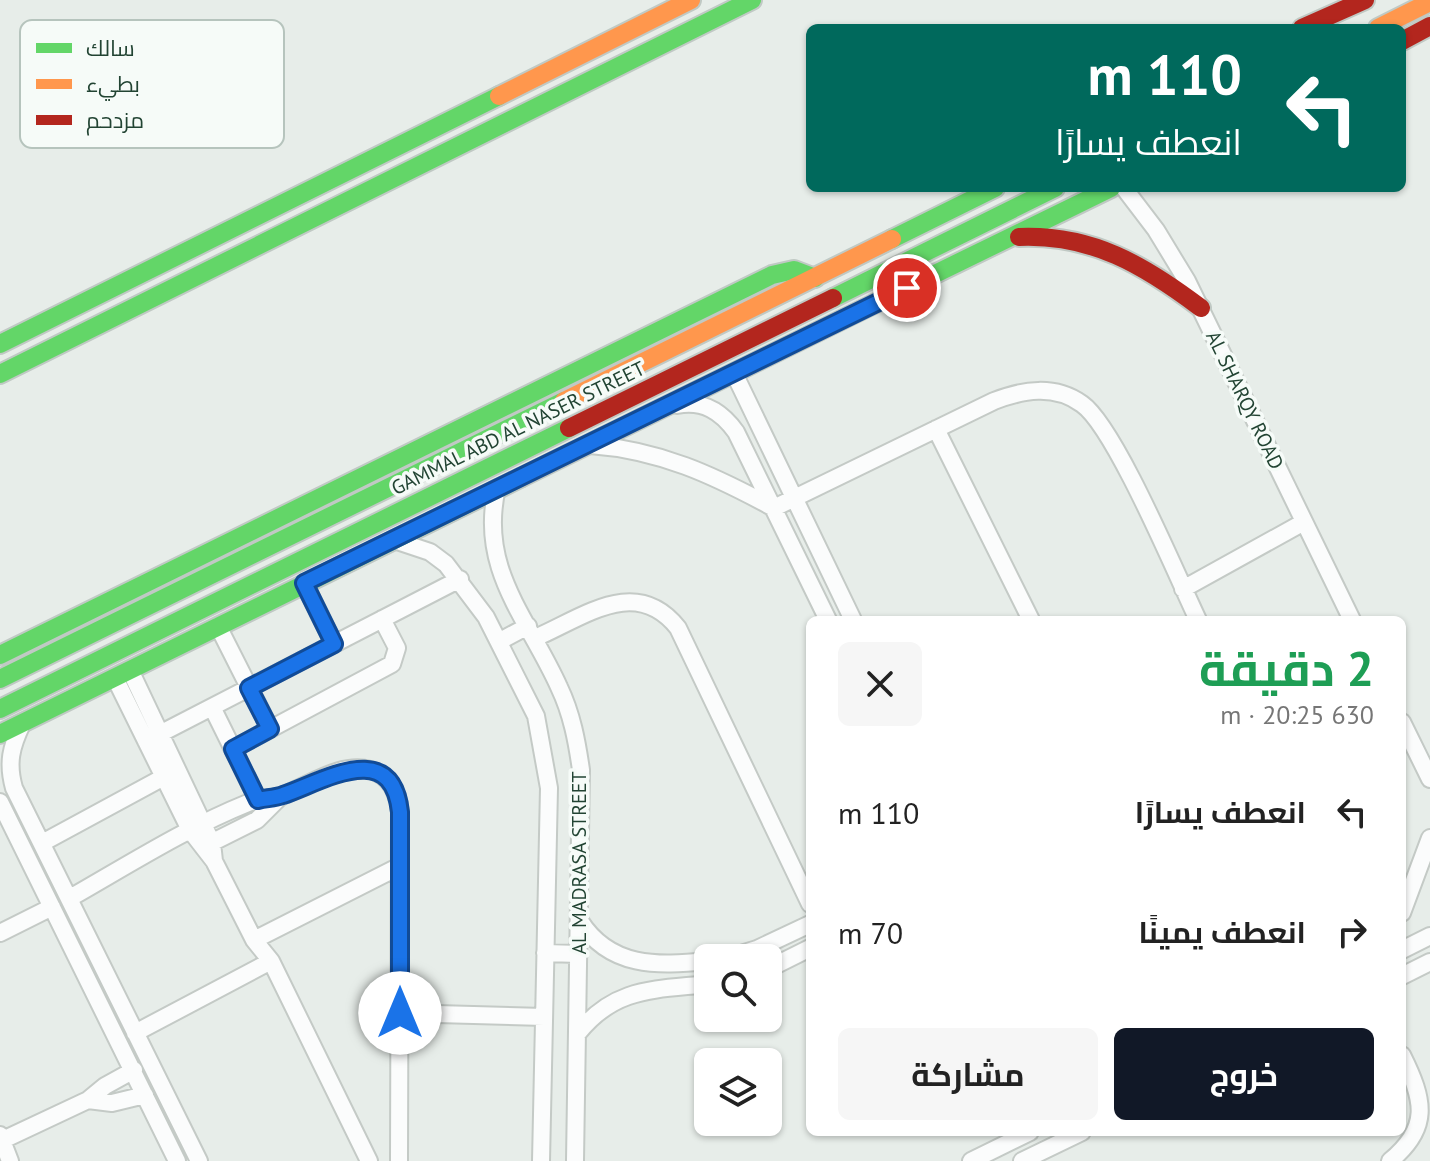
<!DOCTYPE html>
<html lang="ar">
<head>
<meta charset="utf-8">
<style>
  body { margin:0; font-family:"PT Sans",Cairo,sans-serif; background:#f6f6f6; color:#222; direction:rtl; height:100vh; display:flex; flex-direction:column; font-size:30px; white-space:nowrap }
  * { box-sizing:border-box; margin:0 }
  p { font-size:26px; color:#767676 }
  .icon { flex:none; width:44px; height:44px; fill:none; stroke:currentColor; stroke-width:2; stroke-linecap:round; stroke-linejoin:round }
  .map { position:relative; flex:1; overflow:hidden; direction:ltr }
  .sheet { position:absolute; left:806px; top:616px; width:600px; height:520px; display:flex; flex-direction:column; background:#fff; border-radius:12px; box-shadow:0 2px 6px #0004; direction:rtl }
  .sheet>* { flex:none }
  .top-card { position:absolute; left:806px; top:24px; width:600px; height:168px; border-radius:12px; box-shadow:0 2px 6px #0004; direction:rtl; background:#00695c; color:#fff; overflow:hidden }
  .tools { position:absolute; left:694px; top:944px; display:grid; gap:16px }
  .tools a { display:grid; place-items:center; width:88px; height:88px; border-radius:12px; background:#fff; box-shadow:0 2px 6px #0004; font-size:40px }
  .pin { position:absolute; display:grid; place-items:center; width:68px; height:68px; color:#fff; margin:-34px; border:4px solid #fff; border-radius:50%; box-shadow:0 2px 8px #0007 }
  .me { position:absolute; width:88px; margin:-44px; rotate:0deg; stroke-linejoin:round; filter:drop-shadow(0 0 6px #0008) }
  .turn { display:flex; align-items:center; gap:28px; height:168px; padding:0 32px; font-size:36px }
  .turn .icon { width:104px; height:104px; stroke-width:2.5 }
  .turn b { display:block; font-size:56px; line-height:68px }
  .round { display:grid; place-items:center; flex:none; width:84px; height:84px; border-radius:12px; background:#f6f6f6 }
  .head { display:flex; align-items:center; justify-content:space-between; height:136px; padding:0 32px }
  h1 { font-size:48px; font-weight:700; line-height:60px; color:#1e9e55 }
  .primary-button { display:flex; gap:16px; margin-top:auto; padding:16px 32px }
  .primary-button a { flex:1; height:92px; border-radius:12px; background:#111827; color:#fff; font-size:32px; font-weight:700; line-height:92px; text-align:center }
  .primary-button a+a { background:#f6f6f6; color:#222 }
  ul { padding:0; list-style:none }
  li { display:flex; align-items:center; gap:24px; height:120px; padding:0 32px }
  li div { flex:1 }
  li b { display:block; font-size:30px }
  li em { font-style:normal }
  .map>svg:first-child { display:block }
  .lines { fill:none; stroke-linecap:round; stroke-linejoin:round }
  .street-casing { stroke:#c4cac6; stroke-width:20 }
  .fast-casing { stroke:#c0c9c4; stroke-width:22 }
  .slow-casing { stroke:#c0c9c4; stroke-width:22 }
  .jam-casing { stroke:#c0c9c4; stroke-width:22 }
  .street { stroke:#fbfcfc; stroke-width:16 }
  .fast { stroke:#63d668; stroke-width:18 }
  .slow { stroke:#ff974d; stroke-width:18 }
  .jam { stroke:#b3261e; stroke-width:18 }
  .route-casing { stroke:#114b97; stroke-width:20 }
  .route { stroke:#1a73e8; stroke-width:14 }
  .labels { text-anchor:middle; stroke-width:7; stroke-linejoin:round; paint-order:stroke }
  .street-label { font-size:20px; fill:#243; stroke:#f6fbf8 }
  .key { fill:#f6fbf8; stroke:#b6c4bd; stroke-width:2 }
  .key-label { font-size:22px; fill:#243 }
</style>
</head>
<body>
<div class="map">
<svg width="1430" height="1161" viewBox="0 0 1430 1161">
  <rect width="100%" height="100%" fill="#e7ede9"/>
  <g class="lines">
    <g class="street-casing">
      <path id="street" d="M 1124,188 L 1156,230 L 1187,281 L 1352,620
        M 734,373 L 853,620
        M 677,405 C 703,400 721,411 736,432 L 828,620
        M 936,429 L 1031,620
        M 590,445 C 660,450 713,475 774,508 L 994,401 C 1023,390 1054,384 1082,404 C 1115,427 1177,576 1198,620
        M 497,488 C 478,569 528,618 559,687 C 572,714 577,742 581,770 L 575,1161
        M 394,540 L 430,552 L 446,564 L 486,617 L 536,716 L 549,788 L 541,1161
        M 304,583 L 334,644
        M 1183,589 L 1304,522
        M 218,626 L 270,729
        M 535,638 C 584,617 636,575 678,628 L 810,904
        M 500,641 L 528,626
        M 130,670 L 212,843 L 214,861
        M 115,678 L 190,830 L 214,861 L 254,940 L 271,961 L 369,1161
        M 212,707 L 258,800
        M 1402,722 L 1430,779
        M 22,724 C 11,747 7,763 14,788 L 199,1161
        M 146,741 L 460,579
        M 233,749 L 392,664 L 397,648 L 382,619
        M 0,802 L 177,1161
        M 42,843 L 162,778
        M 203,847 L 257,820 L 281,796
        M 70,898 C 128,865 186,828 248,803 C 259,799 272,799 284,795 C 310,785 341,762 370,770 C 390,775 398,793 400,812 L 399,1161
        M 1402,913 L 1430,838
        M 580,921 C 610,968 657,966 708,961
        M 0,933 L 52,907
        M 254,940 L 400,866
        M 1402,950 L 1430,936
        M 545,953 L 579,954
        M 728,958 L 757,949 L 810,924
        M 768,969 L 810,948
        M 1402,976 L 1430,962
        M 400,1013 L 544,1017
        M 135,1033 L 271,961
        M 578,1033 C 615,987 654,990 708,984
        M 88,1100 L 112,1103 L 145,1095
        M 0,1135 L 10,1161
        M 3,1140 L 88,1100 L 105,1086 L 134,1070
        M 971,1161 L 1030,1132
        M 1022,1161 L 1082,1132
        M 1390,1161 C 1430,1128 1425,1101 1402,1055"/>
    </g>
    <g class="fast-casing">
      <path id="fast" d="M 892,239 L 995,188
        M 892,295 L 1111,188
        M 833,298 L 1055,188
        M 0,344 L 499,96
        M 0,374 L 752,0
        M 0,655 L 772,275 L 794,270 L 815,278
        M 0,679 L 564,401
        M 0,709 L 569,428
        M 0,734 L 520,478"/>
    </g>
    <g class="slow-casing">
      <path id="slow" d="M 1378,28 L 1430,2
        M 499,96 L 691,0
        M 564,401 L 892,239
        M 520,478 L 892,295"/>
    </g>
    <g class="jam-casing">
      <path id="jam" d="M 1302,28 L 1365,0
        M 1402,41 L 1430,26
        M 1019,237 C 1092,234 1144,265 1201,308
        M 569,428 L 833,298"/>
    </g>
    <use href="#street" class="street"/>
    <use href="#fast" class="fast"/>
    <use href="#slow" class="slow"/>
    <use href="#jam" class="jam"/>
  </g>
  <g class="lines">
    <g class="route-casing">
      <path id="route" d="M 400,1013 L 400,812 C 392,737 322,782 283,795 C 275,798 266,798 258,800 L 233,749 L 270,729 L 249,688 L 334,644 L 304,583 L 907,288"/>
    </g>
    <use href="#route" class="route"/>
  </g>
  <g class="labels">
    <g class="street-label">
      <text transform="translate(1245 400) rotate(64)" y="7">AL SHARQY ROAD</text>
      <text transform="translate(518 428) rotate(-26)" y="7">GAMMAL ABD AL NASER STREET</text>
      <text transform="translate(579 863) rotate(-90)" y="7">AL MADRASA STREET</text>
    </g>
  </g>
  <rect x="20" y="20" width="264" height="128" rx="12" class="key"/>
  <rect x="36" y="43" width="36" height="10" fill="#63d668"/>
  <rect x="36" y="79" width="36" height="10" fill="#ff974d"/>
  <rect x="36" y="115" width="36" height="10" fill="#b3261e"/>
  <g class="key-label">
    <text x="86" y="56">سالك</text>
    <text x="86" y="92">بطيء</text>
    <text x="86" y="128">مزدحم</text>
  </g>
</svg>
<div class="tools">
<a><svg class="icon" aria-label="search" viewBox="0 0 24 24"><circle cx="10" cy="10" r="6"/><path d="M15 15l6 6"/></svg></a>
<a><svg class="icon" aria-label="layers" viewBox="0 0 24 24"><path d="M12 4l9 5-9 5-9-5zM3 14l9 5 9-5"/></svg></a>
</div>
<div class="pin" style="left:907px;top:288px;background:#d93025"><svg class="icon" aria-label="arrive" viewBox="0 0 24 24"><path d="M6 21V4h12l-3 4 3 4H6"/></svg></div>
<svg class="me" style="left:400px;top:1013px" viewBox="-20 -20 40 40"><circle r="19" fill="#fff"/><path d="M0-13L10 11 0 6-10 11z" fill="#1a73e8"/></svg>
<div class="top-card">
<div class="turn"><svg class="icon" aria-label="left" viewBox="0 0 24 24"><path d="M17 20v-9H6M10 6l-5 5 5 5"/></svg><div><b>110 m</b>انعطف يسارًا</div></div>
</div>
<section class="sheet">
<div class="head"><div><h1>2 دقيقة</h1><p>630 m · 20:25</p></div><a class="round"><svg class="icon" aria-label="close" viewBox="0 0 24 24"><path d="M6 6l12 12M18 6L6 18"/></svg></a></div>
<ul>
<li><svg class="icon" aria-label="left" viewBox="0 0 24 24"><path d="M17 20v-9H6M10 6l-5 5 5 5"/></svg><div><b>انعطف يسارًا</b></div><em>110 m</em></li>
<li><svg class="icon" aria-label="right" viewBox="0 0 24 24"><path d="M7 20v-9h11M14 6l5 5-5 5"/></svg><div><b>انعطف يمينًا</b></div><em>70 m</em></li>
</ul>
<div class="primary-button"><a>خروج</a><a>مشاركة</a></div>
</section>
</div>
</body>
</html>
